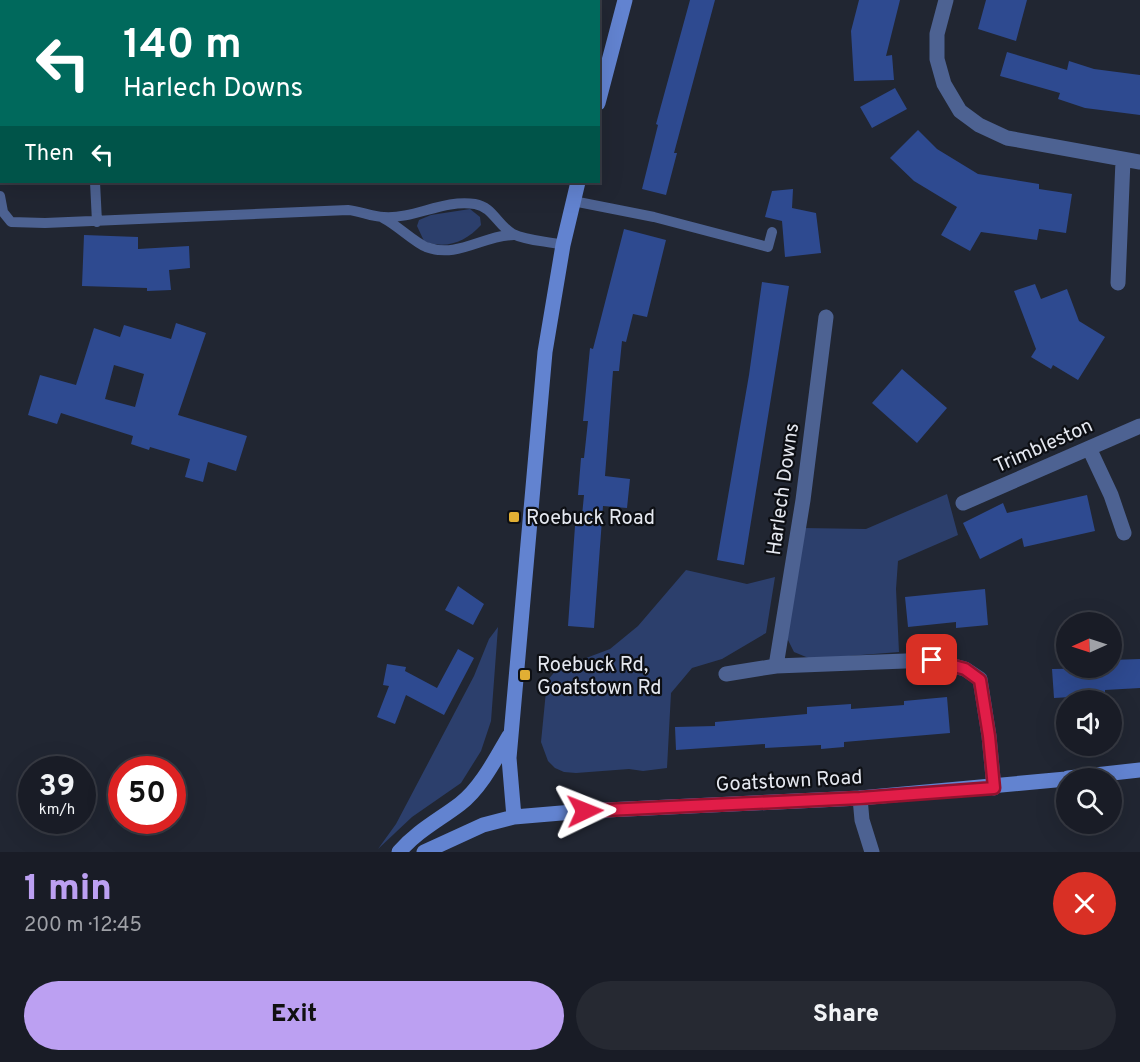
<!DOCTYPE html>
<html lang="en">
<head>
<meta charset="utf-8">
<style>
  body { margin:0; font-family:Overpass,sans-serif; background:#262932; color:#f1f3f6; height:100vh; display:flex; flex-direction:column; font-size:22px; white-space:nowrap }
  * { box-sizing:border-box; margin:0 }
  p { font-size:20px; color:#9fa1a7 }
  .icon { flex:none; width:33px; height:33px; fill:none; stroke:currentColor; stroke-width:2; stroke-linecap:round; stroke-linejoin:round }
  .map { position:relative; height:852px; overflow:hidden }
  .panel { display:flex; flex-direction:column; background:#191c26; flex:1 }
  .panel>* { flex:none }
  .top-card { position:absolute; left:0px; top:0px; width:600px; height:183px; box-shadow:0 6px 24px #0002,0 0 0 2px #373a43; background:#00695c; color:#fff; overflow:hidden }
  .needle { width:39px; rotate:267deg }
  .fabs { position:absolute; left:1056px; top:612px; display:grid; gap:12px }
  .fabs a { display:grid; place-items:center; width:66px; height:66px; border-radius:50%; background:#191c26; box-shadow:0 6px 24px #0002,0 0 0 2px #373a43; font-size:30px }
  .speed { position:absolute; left:18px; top:756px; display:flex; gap:12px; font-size:30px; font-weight:700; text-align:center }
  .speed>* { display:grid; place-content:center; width:78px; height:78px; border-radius:50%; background:#191c26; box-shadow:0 6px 24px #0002,0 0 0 2px #373a43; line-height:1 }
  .speed small { font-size:15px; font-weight:400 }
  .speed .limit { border:9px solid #d22; background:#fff; color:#111 }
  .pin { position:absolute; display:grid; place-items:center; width:51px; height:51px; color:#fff; margin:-26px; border-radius:12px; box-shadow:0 3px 9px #0006 }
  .me { position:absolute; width:66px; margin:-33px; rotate:88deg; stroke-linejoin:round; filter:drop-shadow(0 0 4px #0008) }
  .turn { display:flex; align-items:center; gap:21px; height:126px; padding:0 24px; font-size:27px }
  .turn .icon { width:78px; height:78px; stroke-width:2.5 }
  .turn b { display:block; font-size:42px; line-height:51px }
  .then { display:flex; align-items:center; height:57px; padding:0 24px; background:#0003; gap:12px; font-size:22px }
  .round { display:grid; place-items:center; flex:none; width:63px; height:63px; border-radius:32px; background:#262932 }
  .summary { display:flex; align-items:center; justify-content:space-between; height:102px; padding:0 24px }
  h1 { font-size:36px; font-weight:800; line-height:45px; color:#bca0f2 }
  .button { display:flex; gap:12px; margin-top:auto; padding:12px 24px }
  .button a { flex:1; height:69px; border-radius:36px; background:#bca0f2; color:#111; font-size:24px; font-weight:800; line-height:69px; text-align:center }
  .button a+a { background:#262932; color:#f1f3f6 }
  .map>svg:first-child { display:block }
  .green { fill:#2c3f6c }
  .building { fill:#2e4a90; fill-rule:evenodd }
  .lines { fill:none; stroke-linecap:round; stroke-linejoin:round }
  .lane { stroke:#4d6292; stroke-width:10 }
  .street { stroke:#4d6292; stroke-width:15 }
  .secondary { stroke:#6283d0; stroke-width:15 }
  .route-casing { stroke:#92132f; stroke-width:15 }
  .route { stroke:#e11d48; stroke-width:10 }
  .poi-dot { fill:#e1af34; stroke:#0d0f14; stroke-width:2 }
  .labels { text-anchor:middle; stroke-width:4.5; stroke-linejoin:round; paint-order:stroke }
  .street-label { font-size:20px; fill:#e5e8f0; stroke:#0d0f14 }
  .poi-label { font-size:20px; fill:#e5e8f0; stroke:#0d0f14; text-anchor:start }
</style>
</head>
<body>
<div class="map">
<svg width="1140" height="852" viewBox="0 0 1140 852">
  <rect width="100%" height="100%" fill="#212632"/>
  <path class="green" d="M 232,0 L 398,0 L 398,1 L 232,2 Z
    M 414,0 L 599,0 L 599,3 Z
    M 470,209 L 480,217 L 481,225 C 466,242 445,250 424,241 L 417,226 L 419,220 L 431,215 Z
    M 947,494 L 958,535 L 898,561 L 896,589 L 899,652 L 811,659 L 794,652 L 787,638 L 803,528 L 866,529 Z
    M 686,570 L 747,584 L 775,577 L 766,633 L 722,659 L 692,668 L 671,693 L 667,768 L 643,771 L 629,769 L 576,773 L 564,772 L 555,768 L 548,761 L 541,742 L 547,681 L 557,669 L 610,649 L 638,626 Z
    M 498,627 L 491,721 L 481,751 L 461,783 L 412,817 L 378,849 L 396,824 L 474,676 L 489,639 Z"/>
  <path class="building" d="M 690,0 L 715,0 L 674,153 L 677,153 L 666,195 L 642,189 L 658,125 L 656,124 Z
    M 859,0 L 900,0 L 886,56 L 892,55 L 894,80 L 854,81 L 851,31 Z
    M 986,0 L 1027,0 L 1016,41 L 978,29 Z
    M 1007,52 L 1067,70 L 1069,61 L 1094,69 L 1140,75 L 1140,115 L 1085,108 L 1058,99 L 1060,93 L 1000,76 Z
    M 895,88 L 907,109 L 872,128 L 860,107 Z
    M 918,130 L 937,149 L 978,174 L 1039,184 L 1039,189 L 1072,194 L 1066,233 L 1039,229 L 1037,240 L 981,232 L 970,251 L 941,235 L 957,207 L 914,181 L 890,158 Z
    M 793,189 L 792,208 L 816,213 L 821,253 L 785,257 L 782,221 L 765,217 L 772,191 Z
    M 624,229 L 666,240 L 647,317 L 633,314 L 626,342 L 622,341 L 619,371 L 613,371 L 605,476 L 630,479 L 627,508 L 603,506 L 594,628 L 568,626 L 575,526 L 581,526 L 584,495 L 578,495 L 581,458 L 584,458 L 588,421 L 583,421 L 590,348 L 593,349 Z
    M 84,235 L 138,237 L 138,249 L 189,246 L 190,268 L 169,270 L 171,290 L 147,291 L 147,288 L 82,286 Z
    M 762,282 L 789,286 L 744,565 L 717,560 L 749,375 Z
    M 1035,284 L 1041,299 L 1067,289 L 1079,321 L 1105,337 L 1078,380 L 1053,365 L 1051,369 L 1031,357 L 1036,349 L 1014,291 Z
    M 176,323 L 206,333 L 178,415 L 247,436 L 236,471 L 208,462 L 203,482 L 185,477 L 190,459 L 150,447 L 149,450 L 131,444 L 133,436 L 61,413 L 57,424 L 28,415 L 40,375 L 76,385 L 94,328 L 120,337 L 124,325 L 171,339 ZM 114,365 L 144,374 L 135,407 L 105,399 Z
    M 902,369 L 947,408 L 917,443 L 872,403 Z
    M 1087,495 L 1095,531 L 1024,547 L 1022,538 L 980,559 L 963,523 L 1003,503 L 1007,513 Z
    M 458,586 L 484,604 L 473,625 L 445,610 Z
    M 985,589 L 988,625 L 956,628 L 956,622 L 908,627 L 905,597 Z
    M 458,649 L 474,658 L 444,715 L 406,695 L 395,724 L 377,717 L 389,686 L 383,685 L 387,664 L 406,667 L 405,671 L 437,688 Z
    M 1140,659 L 1140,688 L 1105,690 L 1105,695 L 1054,698 L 1052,669 L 1112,668 L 1112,660 Z
    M 947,697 L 950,733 L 844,742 L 844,747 L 821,749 L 821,745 L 765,748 L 765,744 L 676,750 L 675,727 L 715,726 L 715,722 L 807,714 L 807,707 L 851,704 L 851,709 L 904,705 L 904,701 Z"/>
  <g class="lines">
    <path class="lane" d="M 0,175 L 2,173
      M 95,182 L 97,222
      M 0,196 L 3,212 L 11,222 L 45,223 L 348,210 C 360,211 372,217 384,217 C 415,219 443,199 475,204 C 493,207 497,225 513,234 C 527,241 547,241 563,245
      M 573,201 L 654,217 L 768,247 L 772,232
      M 383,218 C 397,225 414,242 426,247 C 458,259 483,235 514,235"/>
    <path class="street" d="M 946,0 L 937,34 L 937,59 L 944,84 L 960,111 L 979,125 L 1007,138 L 1140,162
      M 1118,283 L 1123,160
      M 1089,448 L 1111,495 L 1124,533
      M 963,503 L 1140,426
      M 776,666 L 803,500 L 826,317
      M 726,674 L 776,666 L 931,660 L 965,669 L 980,679 L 989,736 L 994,788
      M 860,798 L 862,820 L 872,852"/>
    <path class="secondary" d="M 598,103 L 625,0
      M 1068,778 L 1140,770
      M 514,817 L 509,758 L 545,352 L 563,245 L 578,182
      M 399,852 C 417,831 439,820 460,804 C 481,788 496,758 509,736
      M 424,852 L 483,825 L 514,817 L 585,811 L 860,798 L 1066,779"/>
  </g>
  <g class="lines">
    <g class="route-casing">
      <path id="route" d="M 585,811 L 860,798 L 994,788 L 989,736 L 980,680 L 965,669 L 932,660"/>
    </g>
    <use href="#route" class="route"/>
  </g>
  <g class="poi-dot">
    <rect x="508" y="511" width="12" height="12" rx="3"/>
    <rect x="519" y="669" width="12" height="12" rx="3"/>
  </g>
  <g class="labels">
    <g class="street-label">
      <text transform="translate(1043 445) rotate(-24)" y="7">Trimbleston</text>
      <text transform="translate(782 489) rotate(-82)" y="7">Harlech Downs</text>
      <text transform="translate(789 780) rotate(-3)" y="7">Goatstown Road</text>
    </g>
    <g class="poi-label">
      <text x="526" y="524">Roebuck Road</text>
      <text x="537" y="671">Roebuck Rd,<tspan x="537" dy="23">Goatstown Rd</tspan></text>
    </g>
  </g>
</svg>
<div class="fabs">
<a><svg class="needle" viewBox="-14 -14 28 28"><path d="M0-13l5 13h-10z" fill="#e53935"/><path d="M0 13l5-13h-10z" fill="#9fa1a7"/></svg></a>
<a><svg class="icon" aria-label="sound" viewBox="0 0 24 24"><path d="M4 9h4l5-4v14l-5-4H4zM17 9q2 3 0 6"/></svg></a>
<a><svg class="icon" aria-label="search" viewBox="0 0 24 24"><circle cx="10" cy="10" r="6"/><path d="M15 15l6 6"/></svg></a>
</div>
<div class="speed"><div>39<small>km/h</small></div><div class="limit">50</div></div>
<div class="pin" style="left:932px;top:660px;background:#d93025"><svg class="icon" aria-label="arrive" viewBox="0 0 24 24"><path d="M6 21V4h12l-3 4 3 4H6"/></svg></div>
<svg class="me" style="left:585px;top:811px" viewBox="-20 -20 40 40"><path d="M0-17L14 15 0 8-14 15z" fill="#e11d48" stroke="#fff" stroke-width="4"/></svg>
<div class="top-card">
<div class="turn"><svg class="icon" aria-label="left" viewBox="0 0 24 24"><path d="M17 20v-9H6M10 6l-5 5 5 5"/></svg><div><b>140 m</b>Harlech Downs</div></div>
<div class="then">Then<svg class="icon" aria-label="left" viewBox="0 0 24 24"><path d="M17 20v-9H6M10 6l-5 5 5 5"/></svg></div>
</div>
</div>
<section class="panel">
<div class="summary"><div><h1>1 min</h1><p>200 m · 12:45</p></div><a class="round" style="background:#d93025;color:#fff"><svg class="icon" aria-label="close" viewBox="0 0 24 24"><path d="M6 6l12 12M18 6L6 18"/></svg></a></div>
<div class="button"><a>Exit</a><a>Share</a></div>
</section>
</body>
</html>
